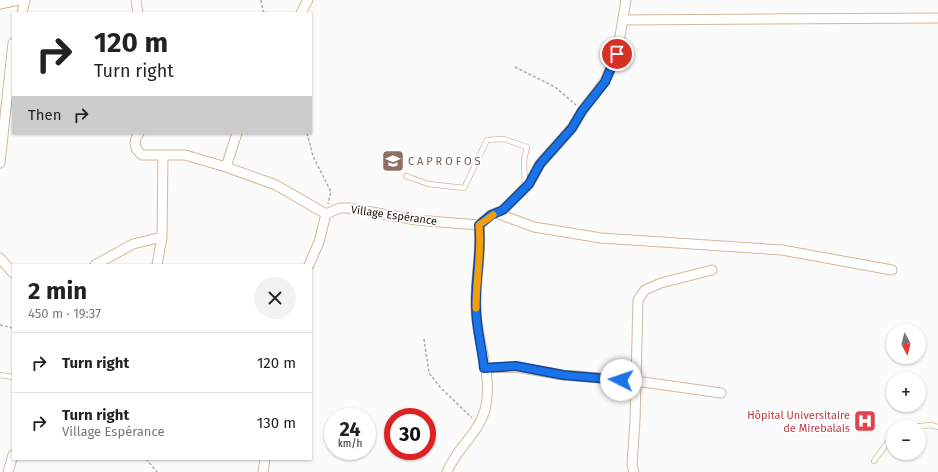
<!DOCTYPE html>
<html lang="en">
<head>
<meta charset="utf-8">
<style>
  body { margin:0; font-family:"Fira Sans",sans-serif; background:#f2f2f2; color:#222; height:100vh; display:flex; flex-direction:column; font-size:15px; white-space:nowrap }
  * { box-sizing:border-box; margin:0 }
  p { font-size:13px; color:#767676 }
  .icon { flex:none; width:22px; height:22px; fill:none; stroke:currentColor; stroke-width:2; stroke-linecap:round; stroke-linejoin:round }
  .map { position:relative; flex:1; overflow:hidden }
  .sheet { position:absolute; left:12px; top:264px; width:300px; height:196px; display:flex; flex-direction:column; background:#fff; border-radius:0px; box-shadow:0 1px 3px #0004 }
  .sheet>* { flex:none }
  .guide { position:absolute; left:12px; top:12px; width:300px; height:122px; border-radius:0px; box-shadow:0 1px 3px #0004; background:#fff; color:#222; overflow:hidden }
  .needle { width:26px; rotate:173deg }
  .tools { position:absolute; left:886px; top:324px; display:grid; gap:8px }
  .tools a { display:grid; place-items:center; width:40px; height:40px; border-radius:50%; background:#fff; box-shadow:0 1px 3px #0004; font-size:20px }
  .speed { position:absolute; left:324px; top:408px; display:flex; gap:8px; font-size:20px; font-weight:700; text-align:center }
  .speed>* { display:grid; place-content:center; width:52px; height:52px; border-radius:50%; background:#fff; box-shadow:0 1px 3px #0004; line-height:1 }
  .speed small { font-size:10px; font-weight:400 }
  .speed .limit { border:6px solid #d22; background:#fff; color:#111 }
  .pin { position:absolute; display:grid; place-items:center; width:34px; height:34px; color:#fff; margin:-17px; border:2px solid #fff; border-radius:50%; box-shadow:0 1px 4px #0007 }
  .me { position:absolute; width:44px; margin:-22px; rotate:274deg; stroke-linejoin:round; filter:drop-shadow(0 0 3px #0008) }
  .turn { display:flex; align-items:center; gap:14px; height:84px; padding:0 16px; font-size:18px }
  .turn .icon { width:52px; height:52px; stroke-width:2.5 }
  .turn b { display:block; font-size:28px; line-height:34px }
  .then { display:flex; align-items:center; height:38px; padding:0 16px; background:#0003; gap:8px; font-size:15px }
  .round { display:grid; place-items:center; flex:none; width:42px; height:42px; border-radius:21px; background:#f2f2f2 }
  .head { display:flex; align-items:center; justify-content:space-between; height:68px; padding:0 16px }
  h1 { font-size:24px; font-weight:700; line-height:30px }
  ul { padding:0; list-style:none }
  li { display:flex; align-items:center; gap:12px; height:60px; padding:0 16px; border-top:1px solid #e0e0e0 }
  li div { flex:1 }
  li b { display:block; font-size:15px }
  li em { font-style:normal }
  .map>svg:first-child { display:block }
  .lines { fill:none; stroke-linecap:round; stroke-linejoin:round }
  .lane-casing { stroke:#d3b89c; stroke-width:6 }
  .street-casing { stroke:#d3b89c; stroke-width:11 }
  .path { stroke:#aeaba8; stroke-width:1.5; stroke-dasharray:3 2; stroke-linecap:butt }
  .lane { stroke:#fff; stroke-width:4.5 }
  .street { stroke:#fff; stroke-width:9 }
  .route-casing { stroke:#114b97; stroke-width:10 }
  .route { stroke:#1a73e8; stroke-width:7 }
  .slow { stroke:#f59e0b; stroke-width:7 }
  .labels { text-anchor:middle; stroke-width:4; stroke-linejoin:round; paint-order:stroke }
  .education-label { font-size:11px; fill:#785e54; stroke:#fff; text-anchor:start }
  .street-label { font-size:11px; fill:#1d1309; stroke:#fff }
  .health-label { font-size:11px; fill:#be3a42; stroke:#fff; text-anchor:end }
</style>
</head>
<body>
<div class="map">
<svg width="938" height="472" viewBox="0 0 938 472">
  <rect width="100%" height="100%" fill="#fbfbfb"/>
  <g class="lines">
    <g class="lane-casing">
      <path id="lane" d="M 406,176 L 428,184 L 464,188 L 487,140 L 504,139 L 527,147 L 524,160 L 525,187
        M 0,375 L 13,377
        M 911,427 L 931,425 L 938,427
        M 874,461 L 893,435"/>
    </g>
    <g class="street-casing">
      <path id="street" d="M 136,0 L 138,13
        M 0,4 L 19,0
        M 22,13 L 25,0
        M 301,13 L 308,0
        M 623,20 L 938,18
        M 139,133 C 133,141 134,149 142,155 L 185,155 L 226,167 L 276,185 L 326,214
        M 0,163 L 13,43
        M 226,167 L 237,133
        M 496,213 L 534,227 L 601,238 L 782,250 L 892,270
        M 0,258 L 13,273
        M 95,265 L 133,244 L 162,237 L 163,155
        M 157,265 L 162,237
        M 309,265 L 319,242 L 326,214 L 340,208 L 349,208 L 416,220 L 479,225 L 491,215 L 503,210 L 529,184 L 540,164 L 572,128 L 582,111 L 605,81 L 617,54 L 626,0
        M 484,368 L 516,367 L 563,375 L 636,381 L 721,393
        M 8,472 L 13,455
        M 263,472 L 265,459
        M 447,472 C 456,449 478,434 485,410 C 494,377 476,340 476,307 C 475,279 482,252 479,225
        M 634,472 L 632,465 L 635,420 L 638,300 L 645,290 L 661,283 L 712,270"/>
    </g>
    <path class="path" d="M 261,0 L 263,11 L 266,13
      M 515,67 L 555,87 L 576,105
      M 307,133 L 313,156 L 331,192 L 328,204
      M 0,325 L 13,328
      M 424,339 L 429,373 L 440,387 L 472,418
      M 146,459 L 157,472"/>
    <use href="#lane" class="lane"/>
    <use href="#street" class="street"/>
  </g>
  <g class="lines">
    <g class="route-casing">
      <path id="route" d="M 617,54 L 605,82 L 582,111 L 572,128 L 540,164 L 529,184 L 503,210 L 491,215 L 479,225 C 482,252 475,279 476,307 C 476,327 482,348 484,368 L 516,366 L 563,375 L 621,380"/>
    </g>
    <use href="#route" class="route"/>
    <path class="slow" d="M 476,308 C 476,280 482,252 479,225 L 493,215"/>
  </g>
  <defs>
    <g id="school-square" transform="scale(1.15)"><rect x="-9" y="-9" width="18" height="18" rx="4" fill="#8d6e63" stroke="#fff"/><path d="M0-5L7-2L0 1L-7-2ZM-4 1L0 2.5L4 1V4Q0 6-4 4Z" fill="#fff"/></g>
    <g id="hospital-square" transform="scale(1.15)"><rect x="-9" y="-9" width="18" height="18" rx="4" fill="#e0444e" stroke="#fff"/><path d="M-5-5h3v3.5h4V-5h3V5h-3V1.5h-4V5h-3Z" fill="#fff"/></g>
  </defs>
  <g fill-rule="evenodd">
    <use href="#school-square" x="393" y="161"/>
    <use href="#hospital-square" x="865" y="421"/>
  </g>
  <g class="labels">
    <g class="education-label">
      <text x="408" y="165">C A P R O F O S</text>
    </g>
    <g class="street-label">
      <text transform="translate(394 215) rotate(8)" y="4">Village Espérance</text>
    </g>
    <g class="health-label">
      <text x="850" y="419">Hôpital Universitaire<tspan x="850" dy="13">de Mirebalais</tspan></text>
    </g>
  </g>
</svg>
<div class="tools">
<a><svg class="needle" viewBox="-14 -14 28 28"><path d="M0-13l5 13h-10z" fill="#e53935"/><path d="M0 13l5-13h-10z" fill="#767676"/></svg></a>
<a>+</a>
<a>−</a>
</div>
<div class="speed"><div>24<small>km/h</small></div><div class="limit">30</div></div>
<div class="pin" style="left:617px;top:54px;background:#d93025"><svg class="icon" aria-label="arrive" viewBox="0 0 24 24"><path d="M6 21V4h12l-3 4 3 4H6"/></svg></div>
<svg class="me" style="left:621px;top:380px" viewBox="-20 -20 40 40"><circle r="19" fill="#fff"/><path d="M0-13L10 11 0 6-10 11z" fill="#1a73e8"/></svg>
<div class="guide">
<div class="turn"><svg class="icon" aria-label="right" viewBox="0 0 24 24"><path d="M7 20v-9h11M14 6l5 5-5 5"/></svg><div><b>120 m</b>Turn right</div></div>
<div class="then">Then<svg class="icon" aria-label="right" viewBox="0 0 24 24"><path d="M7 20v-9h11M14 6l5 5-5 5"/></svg></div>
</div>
<section class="sheet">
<div class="head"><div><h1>2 min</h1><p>450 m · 19:37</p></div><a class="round"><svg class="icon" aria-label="close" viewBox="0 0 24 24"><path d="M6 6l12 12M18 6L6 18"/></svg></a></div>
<ul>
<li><svg class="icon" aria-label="right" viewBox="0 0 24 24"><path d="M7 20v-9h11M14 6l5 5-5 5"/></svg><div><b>Turn right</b></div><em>120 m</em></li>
<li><svg class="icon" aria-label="right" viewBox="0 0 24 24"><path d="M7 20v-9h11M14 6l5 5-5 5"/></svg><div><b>Turn right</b><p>Village Espérance</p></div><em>130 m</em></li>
</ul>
</section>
</div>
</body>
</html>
